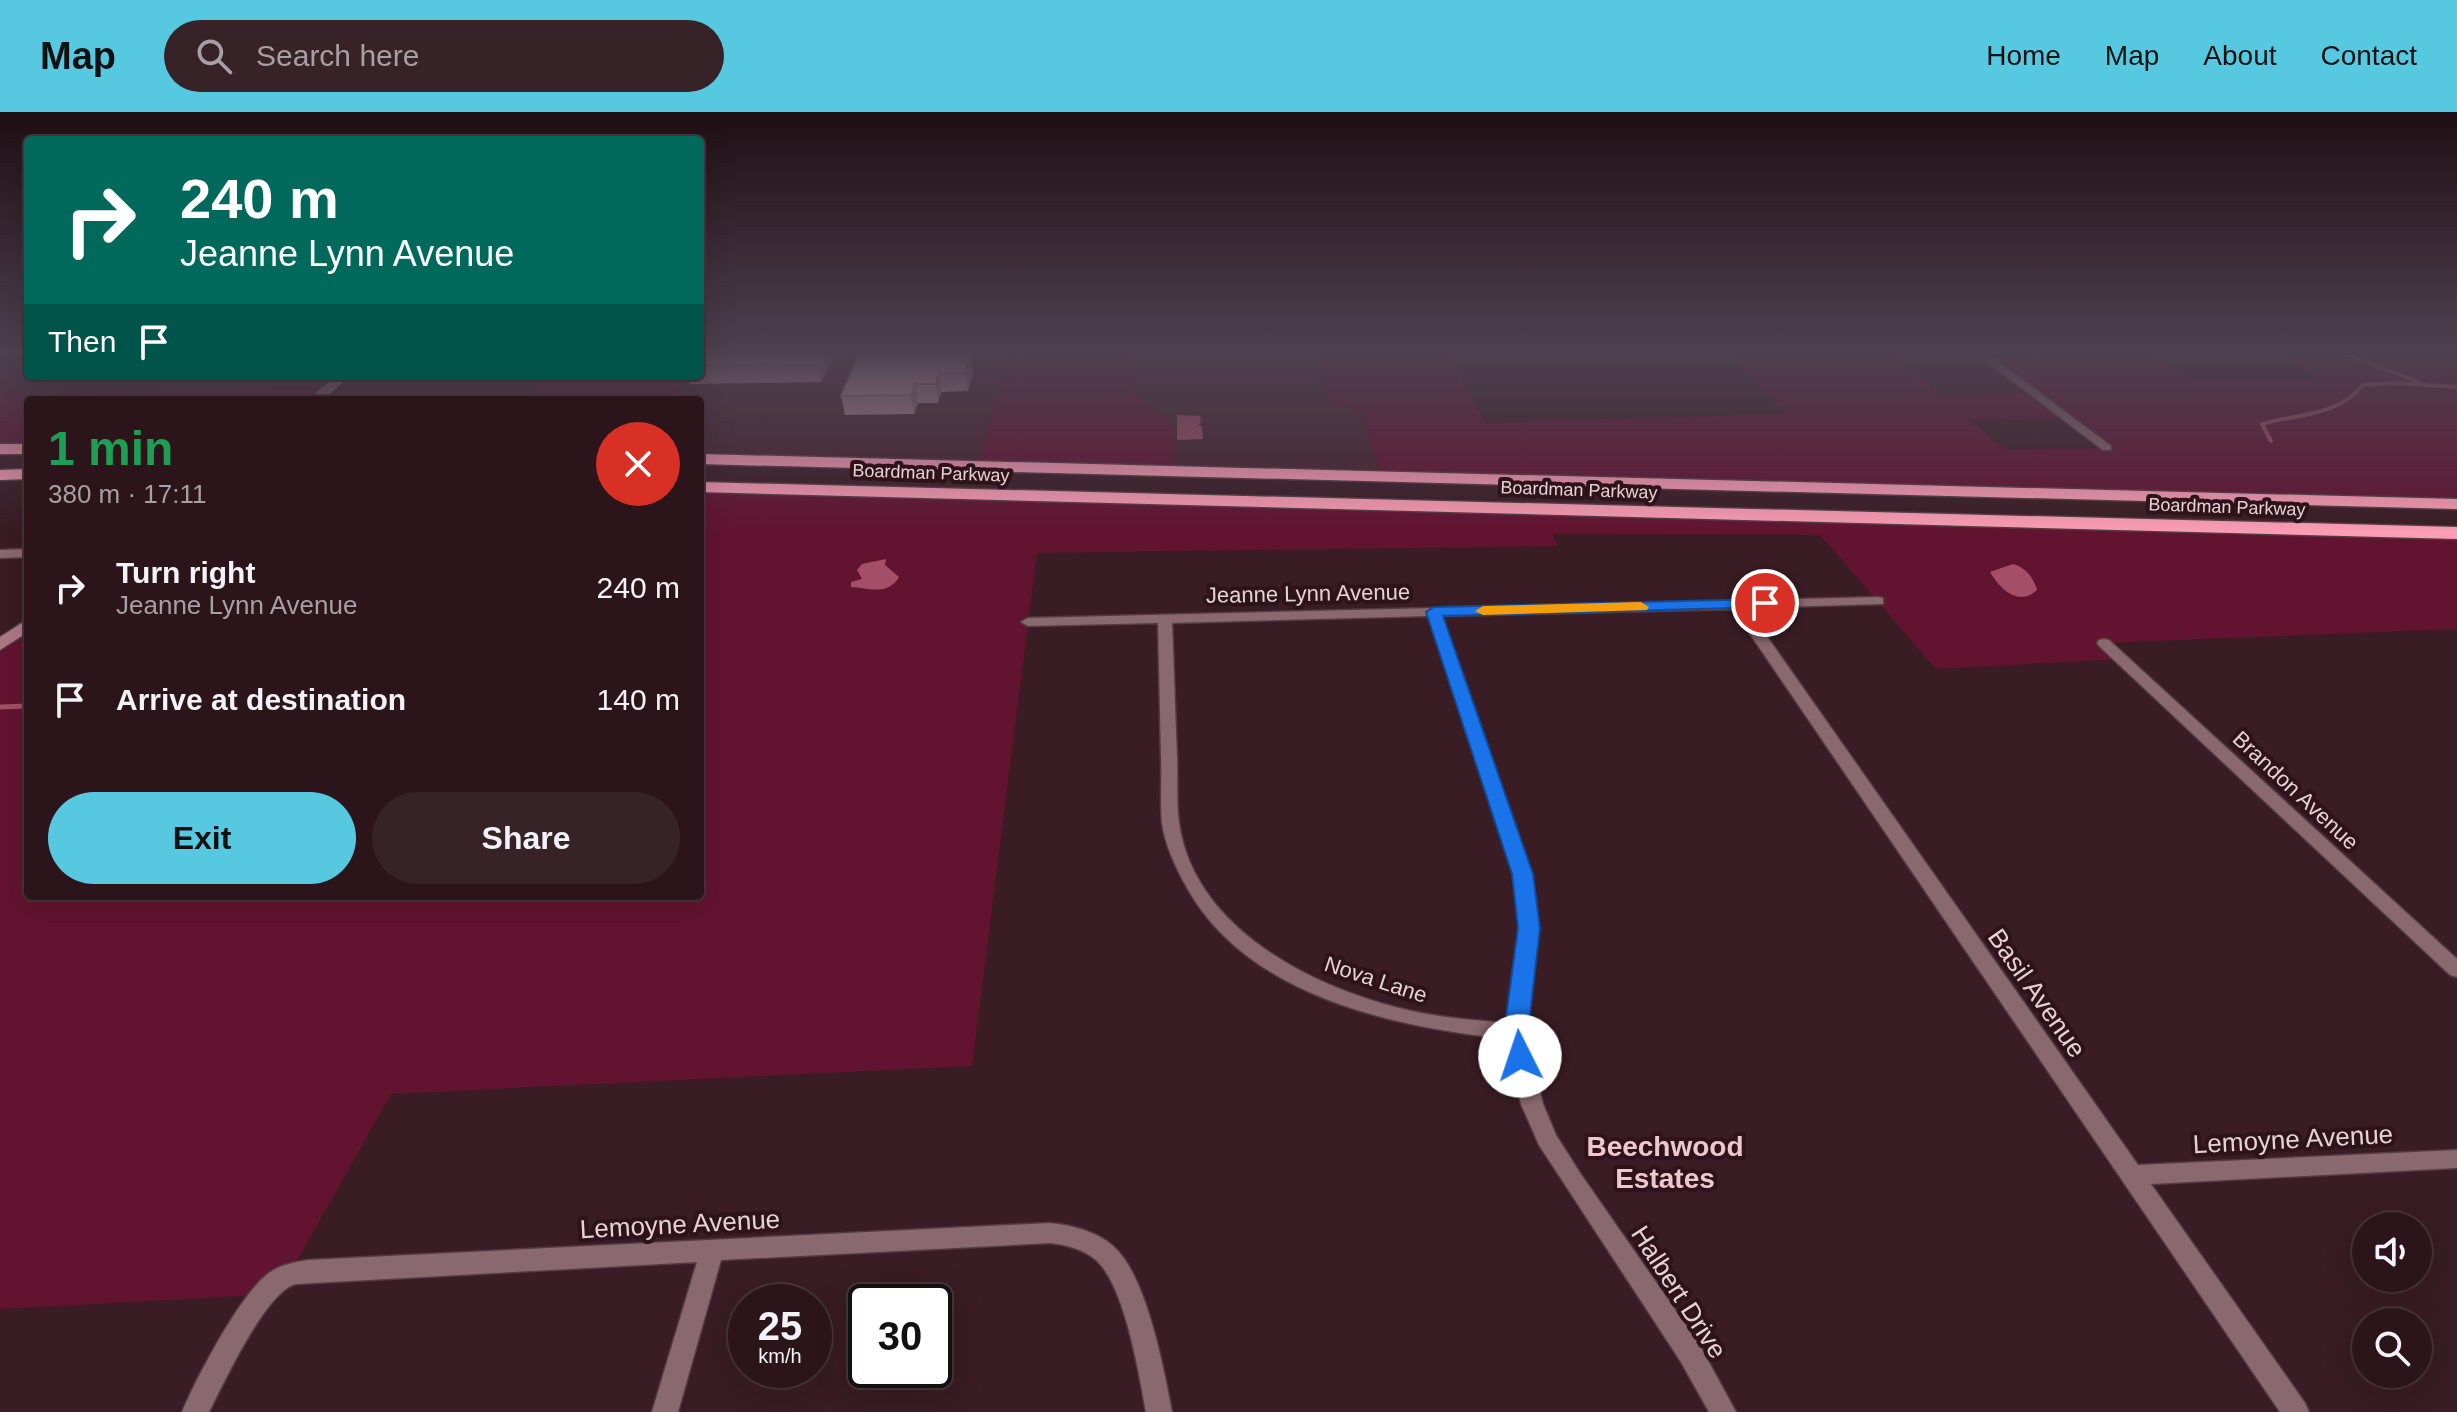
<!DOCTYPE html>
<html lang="en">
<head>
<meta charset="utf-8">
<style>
  body { margin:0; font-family:Arial,sans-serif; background:#372228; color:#f1f3f6; height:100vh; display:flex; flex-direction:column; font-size:30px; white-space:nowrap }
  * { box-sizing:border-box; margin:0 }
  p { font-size:26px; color:#a69fa3 }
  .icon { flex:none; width:44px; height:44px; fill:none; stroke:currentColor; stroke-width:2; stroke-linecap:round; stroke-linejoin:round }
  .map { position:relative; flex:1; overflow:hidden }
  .side { position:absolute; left:24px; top:284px; width:680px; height:504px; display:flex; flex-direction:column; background:#2b151b; border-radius:8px; box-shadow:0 8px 32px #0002,0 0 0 2px #47343a }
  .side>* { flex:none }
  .banner { position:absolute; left:24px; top:24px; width:680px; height:244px; border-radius:8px; box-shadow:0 8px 32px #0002,0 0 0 2px #47343a; background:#00695c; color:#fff; overflow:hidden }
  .buttons { position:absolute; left:2352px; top:1100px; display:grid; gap:16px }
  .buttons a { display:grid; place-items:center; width:80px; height:80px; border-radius:50%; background:#2b151b; box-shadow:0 8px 32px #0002,0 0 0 2px #47343a; font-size:40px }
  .speed { position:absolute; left:728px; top:1172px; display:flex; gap:16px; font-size:40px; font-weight:700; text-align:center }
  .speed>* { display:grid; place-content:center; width:104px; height:104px; border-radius:50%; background:#2b151b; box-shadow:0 8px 32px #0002,0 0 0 2px #47343a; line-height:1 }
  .speed small { font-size:20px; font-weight:400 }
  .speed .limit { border:4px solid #111; border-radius:12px; background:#fff; color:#111 }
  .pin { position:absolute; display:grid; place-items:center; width:68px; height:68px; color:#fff; margin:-34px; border:4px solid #fff; border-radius:50%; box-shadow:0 2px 8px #0007 }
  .me { position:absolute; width:88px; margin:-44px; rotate:356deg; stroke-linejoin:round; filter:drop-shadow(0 0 6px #0008) }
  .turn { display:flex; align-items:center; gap:28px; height:168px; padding:0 24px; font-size:36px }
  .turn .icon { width:104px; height:104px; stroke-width:2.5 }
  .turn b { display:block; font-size:56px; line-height:68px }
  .then { display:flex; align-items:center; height:76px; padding:0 24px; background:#0003; gap:16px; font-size:30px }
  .round { display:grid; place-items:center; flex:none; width:84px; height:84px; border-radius:42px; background:#372228 }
  .summary { display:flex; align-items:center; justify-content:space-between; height:136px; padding:0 24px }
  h1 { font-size:48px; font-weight:600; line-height:60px; color:#1e9e55 }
  .action { display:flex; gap:16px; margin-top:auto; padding:16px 24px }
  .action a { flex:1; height:92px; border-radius:48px; background:#56c9e1; color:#111; font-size:32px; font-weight:600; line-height:92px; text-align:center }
  .action a+a { background:#372228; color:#f1f3f6 }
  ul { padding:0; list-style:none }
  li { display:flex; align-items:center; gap:24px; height:112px; padding:0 24px }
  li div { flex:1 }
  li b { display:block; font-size:30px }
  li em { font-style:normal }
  header { display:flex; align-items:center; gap:48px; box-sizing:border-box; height:112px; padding:0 40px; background:#56c9e1; color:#111 }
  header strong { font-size:38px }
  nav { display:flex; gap:44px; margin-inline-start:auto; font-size:28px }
  .search { width:560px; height:72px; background:#372228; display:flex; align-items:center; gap:20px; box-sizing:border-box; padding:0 28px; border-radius:44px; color:#a69fa3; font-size:30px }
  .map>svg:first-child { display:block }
  .built { fill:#46222c }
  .green { fill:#621330; fill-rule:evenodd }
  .water { fill:#a44f67 }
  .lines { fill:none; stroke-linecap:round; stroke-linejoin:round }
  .stream-far1 { stroke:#a44f67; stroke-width:4 }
  .stream { stroke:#a44f67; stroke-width:5 }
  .street-casing { stroke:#533b41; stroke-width:3 }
  .secondary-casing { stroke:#533b41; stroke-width:3 }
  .highway-casing { stroke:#533b41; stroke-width:3 }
  .street { fill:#8a686f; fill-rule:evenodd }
  .secondary { fill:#ac7884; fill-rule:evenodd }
  .highway { fill:#fc9db5; fill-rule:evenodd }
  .wall { fill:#b39299 }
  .shaded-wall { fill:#92777d }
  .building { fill:#d0aab2; stroke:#92777d; stroke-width:2 }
  .route { fill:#1a73e8; stroke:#114b97; stroke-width:2 }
  .slow { fill:#f59e0b }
  .labels { text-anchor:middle; stroke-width:8; stroke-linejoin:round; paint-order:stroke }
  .far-street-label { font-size:18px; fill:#e6d2d6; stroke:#2e131a }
  .street-label { font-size:22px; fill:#e6d2d6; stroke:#2e131a }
  .near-street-label { font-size:26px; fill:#e6d2d6; stroke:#2e131a }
  .near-neighbourhood-label { font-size:28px; font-weight:bold; fill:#eec7cf; stroke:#2e131a }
</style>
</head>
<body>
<header>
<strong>Map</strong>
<div class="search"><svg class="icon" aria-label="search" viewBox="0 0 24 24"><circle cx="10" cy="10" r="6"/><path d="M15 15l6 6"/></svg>Search here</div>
<nav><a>Home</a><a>Map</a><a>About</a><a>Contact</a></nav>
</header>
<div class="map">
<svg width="2457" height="1300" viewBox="0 0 2457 1300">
  <rect width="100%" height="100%" fill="#391c24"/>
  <path class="built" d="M 0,241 L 28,241 L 28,264 L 344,264 L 328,276 L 0,282 Z
    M 707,241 L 1008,241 L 979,354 L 700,347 L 700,288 L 673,288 L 690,264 L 700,264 Z
    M 1133,241 L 1315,241 L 1330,289 L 1361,301 L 1382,365 L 1173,359 L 1132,280 Z"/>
  <path class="green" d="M 1008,241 L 1133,241 L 1132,280 L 1173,315 L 1173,359 L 979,354 Z
    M 1315,241 L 1448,241 L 1485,310 L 1787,302 L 1728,241 L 1889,241 L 1940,283 L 2032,281 L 1978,241 L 2144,241 L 2192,269 L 2320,267 L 2271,241 L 2457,241 L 2457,392 L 1382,365 L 1361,301 L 1330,289 ZM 2067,306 L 2105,336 L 2004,337 L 1969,308 Z
    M 546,264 L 690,264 L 673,288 L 523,288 Z
    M 328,276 L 314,288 L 28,288 L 28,337 L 0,337 L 0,282 Z
    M 700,375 L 2457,421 L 2457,517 L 2106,531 L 2122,547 L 1936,557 L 1820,423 L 1553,422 L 1558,434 L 1037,441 L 972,954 L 391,982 L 289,1163 L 262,1183 L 0,1197 L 0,533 L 28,512 L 28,784 L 700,784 Z"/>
  <path class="water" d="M 1177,303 L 1200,304 L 1201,311 L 1198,312 L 1202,315 L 1203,327 L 1177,328 Z
    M 886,447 L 885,453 L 899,465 C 888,484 869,476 851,475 L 851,470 L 862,467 L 857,458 L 862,452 Z
    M 2013,452 C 2025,455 2034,466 2037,478 C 2018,495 2000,477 1990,460 Z"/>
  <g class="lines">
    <path class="stream-far1" d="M 2343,240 L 2418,270
      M 2271,329 L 2262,312 C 2298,302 2338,304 2363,273 L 2394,271 L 2457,275"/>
    <path class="stream" d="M 0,595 L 28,594"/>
    <g class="street-casing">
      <path id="street" d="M 1974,240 L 1985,240 L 2111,334 L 2111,338 L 2103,338 Z
        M 28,437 L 28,445 L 0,446 L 0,438 Z
        M 1878,485 L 1883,486 L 1883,492 L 1747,496 L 2138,1053 L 2457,1038 L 2457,1056 L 2151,1072 L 2305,1291 L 2309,1300 L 2280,1300 L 1733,497 L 1442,504 L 1532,762 L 1538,816 L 1526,920 L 1543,992 L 1556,1023 L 1580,1061 L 1699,1232 L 1736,1300 L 1709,1300 L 1681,1250 L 1539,1033 L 1521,992 L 1507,927 C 1393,915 1246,884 1186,774 C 1175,754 1165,733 1162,711 C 1160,690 1162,666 1161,645 C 1160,600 1159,555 1158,511 L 1028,514 L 1021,510 L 1028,506 ZM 1429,504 L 1514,762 L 1520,816 L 1507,911 C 1471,908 1434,905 1399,896 C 1308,873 1194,815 1179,711 C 1176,689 1178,666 1177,644 C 1175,600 1174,555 1172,511 Z
        M 2104,527 L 2109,528 L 2457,847 L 2457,865 L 2450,863 L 2099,534 L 2097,531 L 2099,528 Z
        M 1050,1111 C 1071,1113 1096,1119 1113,1134 C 1146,1162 1164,1257 1172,1300 L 1146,1300 C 1139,1262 1125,1174 1096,1148 C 1083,1137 1067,1133 1050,1131 L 721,1148 L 678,1300 L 652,1300 L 697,1150 L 296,1172 C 266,1179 224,1271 209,1300 L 182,1300 C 196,1267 243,1176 272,1159 C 283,1152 296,1150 308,1148 Z"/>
    </g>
    <g class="secondary-casing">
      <path id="secondary" d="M 336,264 L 350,264 L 322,288 L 308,288 Z
        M 28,507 L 28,520 L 0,538 L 0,525 Z"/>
    </g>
    <g class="highway-casing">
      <path id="highway" d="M 0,332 L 28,332 L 28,342 L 0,342 Z
        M 700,342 L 2457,387 L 2457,397 L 700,352 Z
        M 28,357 L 28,367 L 0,368 L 0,358 Z
        M 700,370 L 2457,415 L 2457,427 L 700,380 Z"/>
    </g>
    <use href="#street" class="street"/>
    <use href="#secondary" class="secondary"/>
    <use href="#highway" class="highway"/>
  </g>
  <path class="wall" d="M 700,240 L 837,240 L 821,270 L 690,272 L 688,264 L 700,264 Z
    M 956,242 L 973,260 L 968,279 L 941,280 L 938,291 L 918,291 L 914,302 L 845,303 L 841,284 Z"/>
  <path class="shaded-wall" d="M 824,240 L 837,240 L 821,270 L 818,252 Z
    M 971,242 L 973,260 L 968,279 L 965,261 Z
    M 939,261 L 941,280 L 938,291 L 936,272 Z
    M 915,272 L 918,291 L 914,302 L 911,283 Z"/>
  <path class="building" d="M 700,240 L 824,240 L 818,252 L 700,254 Z
    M 859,240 L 948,240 L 948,242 L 971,242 L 965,261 L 939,261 L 936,272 L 915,272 L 911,283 L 841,284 Z"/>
  <linearGradient id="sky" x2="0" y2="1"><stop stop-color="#1f0f14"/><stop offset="0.57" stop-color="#4e4050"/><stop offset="1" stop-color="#4e4050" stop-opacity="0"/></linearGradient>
  <rect width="2457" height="422" fill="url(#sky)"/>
  <path class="route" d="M 1765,487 L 1770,488 L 1770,495 L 1443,504 L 1533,762 L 1540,816 L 1528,920 L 1532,944 L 1529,950 L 1520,953 L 1512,950 L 1504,920 L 1518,816 L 1512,762 L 1426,500 L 1434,495 Z"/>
  <path class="slow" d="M 1641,490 L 1649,495 L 1647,498 L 1483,503 L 1475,499 L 1483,494 Z"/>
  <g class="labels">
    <g class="far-street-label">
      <text transform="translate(931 361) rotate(2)" y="6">Boardman Parkway</text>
      <text transform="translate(1579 378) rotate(2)" y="6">Boardman Parkway</text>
      <text transform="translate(2227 395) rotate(2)" y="6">Boardman Parkway</text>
    </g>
    <g class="street-label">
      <text transform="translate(1308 481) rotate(-1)" y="8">Jeanne Lynn Avenue</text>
      <text transform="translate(2296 678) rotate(43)" y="8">Brandon Avenue</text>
      <text transform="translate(1376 867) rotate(18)" y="8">Nova Lane</text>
    </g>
    <g class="near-street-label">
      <text transform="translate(2037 881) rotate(55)" y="9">Basil Avenue</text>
      <text transform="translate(2293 1027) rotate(-3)" y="9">Lemoyne Avenue</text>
      <text transform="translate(680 1112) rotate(-3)" y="9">Lemoyne Avenue</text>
      <text transform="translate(1679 1180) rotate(57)" y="9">Halbert Drive</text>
    </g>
    <g class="near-neighbourhood-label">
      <text x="1665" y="1044">Beechwood<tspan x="1665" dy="32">Estates</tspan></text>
    </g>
  </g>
</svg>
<div class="buttons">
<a><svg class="icon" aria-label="sound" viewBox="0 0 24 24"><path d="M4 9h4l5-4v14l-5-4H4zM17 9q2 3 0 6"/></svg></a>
<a><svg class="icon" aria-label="search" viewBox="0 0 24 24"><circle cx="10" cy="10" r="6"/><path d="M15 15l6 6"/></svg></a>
</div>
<div class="speed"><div>25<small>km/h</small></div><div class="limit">30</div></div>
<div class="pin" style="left:1765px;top:491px;background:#d93025"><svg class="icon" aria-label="arrive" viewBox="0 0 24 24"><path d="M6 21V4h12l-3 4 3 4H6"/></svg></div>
<svg class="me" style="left:1520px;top:944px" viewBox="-20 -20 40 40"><circle r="19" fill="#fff"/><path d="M0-13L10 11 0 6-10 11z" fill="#1a73e8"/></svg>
<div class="banner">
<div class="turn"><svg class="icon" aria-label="right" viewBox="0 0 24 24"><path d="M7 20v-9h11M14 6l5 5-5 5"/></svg><div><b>240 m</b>Jeanne Lynn Avenue</div></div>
<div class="then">Then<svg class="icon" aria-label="arrive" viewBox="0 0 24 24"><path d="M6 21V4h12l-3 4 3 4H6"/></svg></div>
</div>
<section class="side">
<div class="summary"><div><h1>1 min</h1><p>380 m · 17:11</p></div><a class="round" style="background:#d93025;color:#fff"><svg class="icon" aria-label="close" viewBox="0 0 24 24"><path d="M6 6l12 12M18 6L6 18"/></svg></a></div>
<ul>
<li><svg class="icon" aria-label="right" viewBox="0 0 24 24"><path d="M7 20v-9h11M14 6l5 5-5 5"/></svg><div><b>Turn right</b><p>Jeanne Lynn Avenue</p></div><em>240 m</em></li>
<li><svg class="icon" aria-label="arrive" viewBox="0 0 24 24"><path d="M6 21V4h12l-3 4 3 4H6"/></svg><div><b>Arrive at destination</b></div><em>140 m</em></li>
</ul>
<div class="action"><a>Exit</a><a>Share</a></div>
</section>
</div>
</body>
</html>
